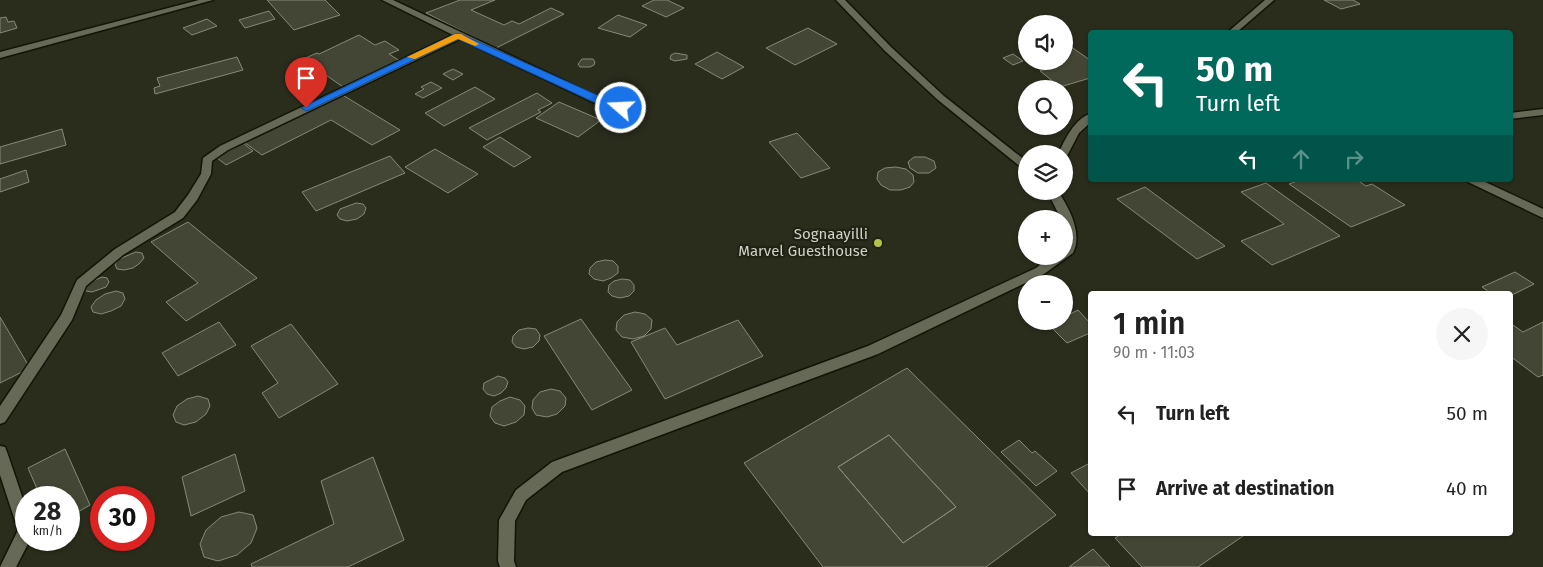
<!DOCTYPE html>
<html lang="en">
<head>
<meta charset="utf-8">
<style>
  body { margin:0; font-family:"Fira Sans",sans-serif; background:#f6f6f6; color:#222; height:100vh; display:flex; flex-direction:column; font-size:19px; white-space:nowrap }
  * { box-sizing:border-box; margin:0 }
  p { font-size:16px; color:#767676 }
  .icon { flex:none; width:28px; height:28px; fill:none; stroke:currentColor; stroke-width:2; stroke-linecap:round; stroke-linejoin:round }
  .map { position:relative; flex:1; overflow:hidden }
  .sheet { position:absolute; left:1088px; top:291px; width:425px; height:245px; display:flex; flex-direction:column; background:#fff; border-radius:5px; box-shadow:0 1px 4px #0004 }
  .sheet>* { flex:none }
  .banner { position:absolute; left:1088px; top:30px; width:425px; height:152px; border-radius:5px; box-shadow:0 1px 4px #0004; background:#00695c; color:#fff; overflow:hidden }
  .fabs { position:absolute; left:1018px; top:15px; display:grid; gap:10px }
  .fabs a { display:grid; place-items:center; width:55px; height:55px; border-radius:50%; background:#fff; box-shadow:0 1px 4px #0004; font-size:25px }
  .speed { position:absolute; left:15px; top:486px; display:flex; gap:10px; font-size:25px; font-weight:700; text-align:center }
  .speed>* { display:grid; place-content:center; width:65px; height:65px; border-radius:50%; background:#fff; box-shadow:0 1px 4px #0004; line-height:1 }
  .speed small { font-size:12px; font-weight:400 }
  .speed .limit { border:8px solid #d22; background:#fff; color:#111 }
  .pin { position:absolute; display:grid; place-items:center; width:42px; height:42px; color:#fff; margin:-51px -21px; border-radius:50% 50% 50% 0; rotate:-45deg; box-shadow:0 0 5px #0007 }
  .pin .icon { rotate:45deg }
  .me { position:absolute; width:55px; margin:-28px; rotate:289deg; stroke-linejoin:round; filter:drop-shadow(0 0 4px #0008) }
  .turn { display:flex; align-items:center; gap:18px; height:105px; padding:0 25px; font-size:22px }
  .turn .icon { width:65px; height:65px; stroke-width:2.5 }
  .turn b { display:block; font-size:35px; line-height:42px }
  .lanes { display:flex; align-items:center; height:48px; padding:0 25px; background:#0003; justify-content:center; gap:25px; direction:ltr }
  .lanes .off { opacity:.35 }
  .round { display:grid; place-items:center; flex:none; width:52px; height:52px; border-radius:26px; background:#f6f6f6 }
  .overview { display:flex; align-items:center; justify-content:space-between; height:85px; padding:0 25px }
  h1 { font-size:30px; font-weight:600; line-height:38px }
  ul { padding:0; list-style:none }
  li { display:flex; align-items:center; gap:15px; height:75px; padding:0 25px }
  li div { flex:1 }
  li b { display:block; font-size:19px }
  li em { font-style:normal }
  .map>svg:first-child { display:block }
  .building { fill:#444635; stroke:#878a77; fill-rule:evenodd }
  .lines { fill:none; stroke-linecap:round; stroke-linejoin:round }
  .minor-casing { stroke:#121406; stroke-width:3 }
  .minor { fill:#656956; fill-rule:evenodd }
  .route { fill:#1a73e8; stroke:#114b97 }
  .slow { fill:#f59e0b }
  .poi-dot { fill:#b4c24a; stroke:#202213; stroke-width:2 }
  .labels { text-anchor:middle; stroke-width:4.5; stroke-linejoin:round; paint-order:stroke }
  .poi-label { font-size:15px; fill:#d0d2c8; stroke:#202213; text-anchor:end }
</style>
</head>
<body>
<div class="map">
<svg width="1543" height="567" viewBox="0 0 1543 567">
  <rect width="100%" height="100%" fill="#2a2c1c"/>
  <path class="building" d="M 267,0 L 325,0 L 340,15 L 294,30 Z
    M 460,0 L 495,0 L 471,10 L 504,25 L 512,21 L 519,24 L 551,8 L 564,14 L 496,48 L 426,13 Z
    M 654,0 L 667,0 L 684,8 L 666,17 L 642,6 Z
    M 1324,0 L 1353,0 L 1360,4 L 1341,9 Z
    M 269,11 L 275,19 L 245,28 L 239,20 Z
    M 618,15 L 647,25 L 630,37 L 598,28 Z
    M 6,17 L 8,22 L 14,21 L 17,28 L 0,33 L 0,18 Z
    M 207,19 L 217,26 L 192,35 L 183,28 Z
    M 808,28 L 837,44 L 795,65 L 766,48 Z
    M 359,35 L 375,45 L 385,41 L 399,50 L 389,54 L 400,61 L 343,87 L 303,59 L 317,53 L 319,54 Z
    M 1064,42 L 1090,60 L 1090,78 L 1060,87 L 1040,71 L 1063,64 L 1059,61 L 1064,61 Z
    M 717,52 L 744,67 L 722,79 L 695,64 Z
    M 675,53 L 687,55 L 687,59 L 675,61 L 670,59 L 671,55 Z
    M 1013,54 L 1023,61 L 1013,65 L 1003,58 Z
    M 237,57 L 243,70 L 155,94 L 154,88 L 160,86 L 157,78 Z
    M 582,59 L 593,59 L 595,62 L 594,65 L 590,67 L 580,67 L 578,64 Z
    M 453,69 L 463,74 L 453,80 L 443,74 Z
    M 431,82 L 442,88 L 423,98 L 415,94 L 424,89 L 421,87 Z
    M 475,87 L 495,99 L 444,126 L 425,113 Z
    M 537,93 L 552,103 L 538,110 L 541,112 L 487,140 L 469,128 Z
    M 341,94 L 400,130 L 372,145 L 331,120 L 262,155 L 244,142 Z
    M 559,102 L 601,120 L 578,137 L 536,118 Z
    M 62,129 L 66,145 L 0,164 L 0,147 Z
    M 797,133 L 830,168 L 801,178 L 769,142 Z
    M 500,137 L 531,157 L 514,167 L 483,147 Z
    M 243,143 L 253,151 L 226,165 L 216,157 Z
    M 435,149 L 478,174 L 448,193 L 405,167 Z
    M 390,156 L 405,173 L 316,211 L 302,192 Z
    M 914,157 L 925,157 L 934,161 L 936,168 L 929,173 L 918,173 L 910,168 L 908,162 Z
    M 896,167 L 906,169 L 913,175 L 914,182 L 910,187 L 901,190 L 890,190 L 881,185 L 877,179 L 878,172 L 885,168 Z
    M 26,170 L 29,182 L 0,192 L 0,179 Z
    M 1300,180 L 1357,180 L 1366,186 L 1372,184 L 1405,205 L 1351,227 L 1289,184 Z
    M 1266,183 L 1340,236 L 1272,265 L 1241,241 L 1284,224 L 1241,192 Z
    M 1145,187 L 1225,246 L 1197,259 L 1117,199 Z
    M 356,203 L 363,204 L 366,208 L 364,214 L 357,219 L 347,221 L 340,219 L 337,215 L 340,209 Z
    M 188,222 L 257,278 L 186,321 L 166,302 L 198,283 L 151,242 Z
    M 136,252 L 142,253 L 144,258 L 140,263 L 133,268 L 124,270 L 117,269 L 115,264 L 119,259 Z
    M 605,260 L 613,261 L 618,266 L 618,273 L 611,278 L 603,281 L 594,279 L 589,274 L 590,268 L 596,262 Z
    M 1515,272 L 1534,284 L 1510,296 L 1510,294 L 1492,294 L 1482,287 Z
    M 102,277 L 107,278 L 109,282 L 106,287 L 92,292 L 86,291 L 84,287 L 88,283 Z
    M 622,279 L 630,280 L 634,285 L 634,291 L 629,296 L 620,298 L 612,296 L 608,292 L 609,285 L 614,281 Z
    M 116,291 L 123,293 L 125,299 L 121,306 L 111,311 L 101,314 L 93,312 L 91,307 L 96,300 L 105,294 Z
    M 1078,310 L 1090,323 L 1090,333 L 1067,343 L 1048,324 L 1053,321 L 1064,321 L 1064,317 Z
    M 635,312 L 645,314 L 652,320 L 651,329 L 644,336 L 633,339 L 622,337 L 616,330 L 617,322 L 624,315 Z
    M 0,317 L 30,368 L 0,383 Z
    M 581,319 L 632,390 L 592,410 L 544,336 Z
    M 738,320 L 763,356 L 665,399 L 631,342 L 665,328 L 677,345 Z
    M 219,322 L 236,345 L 178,376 L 162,353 Z
    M 1543,322 L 1543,375 L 1538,377 L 1510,356 L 1510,323 L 1523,332 Z
    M 291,324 L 338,384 L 279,418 L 262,393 L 278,383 L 251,346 Z
    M 528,328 L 536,329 L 540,335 L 539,341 L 533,347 L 524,349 L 516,347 L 512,342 L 513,336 L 519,330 Z
    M 907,368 L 1056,515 L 986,567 L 823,567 L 744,463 ZM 889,435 L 956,507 L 903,543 L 838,467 Z
    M 498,376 L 505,378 L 508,382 L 506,388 L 501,393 L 494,396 L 487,394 L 483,389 L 484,383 Z
    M 551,389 L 560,391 L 566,398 L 565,406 L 557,414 L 547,417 L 536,415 L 532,408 L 533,400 L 540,392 Z
    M 198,396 L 208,399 L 210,406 L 206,414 L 196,422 L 184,425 L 176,422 L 173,415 L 177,406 L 187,399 Z
    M 510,397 L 520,400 L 525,406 L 524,415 L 516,422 L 504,426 L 495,423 L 490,416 L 492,407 L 500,401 Z
    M 889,435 L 956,507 L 903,543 L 838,467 Z
    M 1019,440 L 1032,453 L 1035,451 L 1057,471 L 1036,486 L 1001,452 Z
    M 65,449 L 90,505 L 69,517 L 69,498 L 41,498 L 28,468 Z
    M 235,454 L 245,491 L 191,516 L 182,477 Z
    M 373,457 L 404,540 L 348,567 L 252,567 L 251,564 L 334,524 L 321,481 Z
    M 1090,463 L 1090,494 L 1071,473 Z
    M 239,512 L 253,515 L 257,528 L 251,543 L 237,555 L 218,561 L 204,557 L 200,544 L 206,530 L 221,517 Z
    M 1122,534 L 1246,534 L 1198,567 L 1142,567 L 1115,538 Z
    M 1093,549 L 1110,567 L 1069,567 Z"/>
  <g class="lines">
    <g class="minor-casing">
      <path id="minor" d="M 199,0 L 213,0 L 0,58 L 0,52 Z
        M 382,0 L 393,0 L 607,101 L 626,108 L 621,111 L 599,105 L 460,39 L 228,150 L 212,161 L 211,174 L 197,200 L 183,218 L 123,255 L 86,286 L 72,320 L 5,422 L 0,424 L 0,406 L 61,315 L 77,280 L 115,249 L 175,212 L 188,195 L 201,174 L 203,158 L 220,146 L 453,35 Z
        M 836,0 L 845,0 L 891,47 L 944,96 L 1026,161 L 1026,169 L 1022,168 L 938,100 L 885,51 Z
        M 1265,0 L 1274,0 L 1237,32 L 1228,32 Z
        M 1543,109 L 1543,115 L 1510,119 L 1510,113 Z
        M 1090,114 L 1090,123 L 1079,133 L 1067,156 L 1064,157 L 1064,154 L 1058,154 C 1065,140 1074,119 1090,114 Z
        M 1466,180 L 1481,180 L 1543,209 L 1543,218 L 1468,182 Z
        M 1047,191 L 1058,191 C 1069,208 1083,233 1073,253 L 1044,274 L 878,354 L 562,472 L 526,500 L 515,521 L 514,561 L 516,567 L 500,567 L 498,561 L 499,520 L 516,490 L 552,462 L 868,346 L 1036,268 L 1051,256 L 1064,256 L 1064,219 L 1061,219 Z
        M 0,446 L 5,447 L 7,452 L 26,508 L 26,540 L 30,540 L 16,567 L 0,567 L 18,530 L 0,475 Z"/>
    </g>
    <use href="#minor" class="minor"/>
  </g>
  <path class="route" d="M 455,34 L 461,34 L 626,108 L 621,111 L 600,105 L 458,39 L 309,110 L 306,111 L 301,108 Z"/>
  <path class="slow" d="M 455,34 L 461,34 L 479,44 L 475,46 L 458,39 L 415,59 L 407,57 Z"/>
  <circle class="poi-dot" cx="878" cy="243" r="5"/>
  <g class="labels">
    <g class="poi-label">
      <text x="868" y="239">Sognaayilli<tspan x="868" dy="17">Marvel Guesthouse</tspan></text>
    </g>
  </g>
</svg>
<div class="fabs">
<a><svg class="icon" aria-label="sound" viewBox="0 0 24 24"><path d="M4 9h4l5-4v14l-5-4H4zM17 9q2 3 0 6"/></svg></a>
<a><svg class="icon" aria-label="search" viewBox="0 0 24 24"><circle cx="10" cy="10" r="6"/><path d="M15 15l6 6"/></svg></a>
<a><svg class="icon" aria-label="layers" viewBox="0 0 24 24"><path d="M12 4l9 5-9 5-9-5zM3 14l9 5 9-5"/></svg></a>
<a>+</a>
<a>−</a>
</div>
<div class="speed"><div>28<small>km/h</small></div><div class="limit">30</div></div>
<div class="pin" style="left:306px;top:108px;background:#d93025"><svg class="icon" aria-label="arrive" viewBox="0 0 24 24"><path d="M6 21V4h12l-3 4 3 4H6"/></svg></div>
<svg class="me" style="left:621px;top:108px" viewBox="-20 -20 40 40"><circle r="17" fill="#1a73e8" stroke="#fff" stroke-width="3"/><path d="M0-11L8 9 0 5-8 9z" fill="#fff"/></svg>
<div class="banner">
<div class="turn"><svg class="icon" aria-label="left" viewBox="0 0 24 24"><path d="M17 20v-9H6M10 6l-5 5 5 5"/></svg><div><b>50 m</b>Turn left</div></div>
<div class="lanes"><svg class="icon" aria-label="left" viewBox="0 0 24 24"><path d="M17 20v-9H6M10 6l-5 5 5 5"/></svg><svg class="icon off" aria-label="ahead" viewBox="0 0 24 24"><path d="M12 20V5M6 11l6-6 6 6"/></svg><svg class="icon off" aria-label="right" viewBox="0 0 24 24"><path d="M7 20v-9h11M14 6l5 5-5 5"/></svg></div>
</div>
<section class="sheet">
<div class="overview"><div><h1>1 min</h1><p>90 m · 11:03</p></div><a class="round"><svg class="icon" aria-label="close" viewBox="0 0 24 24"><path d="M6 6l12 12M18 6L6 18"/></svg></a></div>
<ul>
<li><svg class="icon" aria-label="left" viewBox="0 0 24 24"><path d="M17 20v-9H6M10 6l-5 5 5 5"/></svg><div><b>Turn left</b></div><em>50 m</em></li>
<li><svg class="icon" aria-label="arrive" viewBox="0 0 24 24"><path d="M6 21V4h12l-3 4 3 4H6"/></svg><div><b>Arrive at destination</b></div><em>40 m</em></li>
</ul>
</section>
</div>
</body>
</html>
